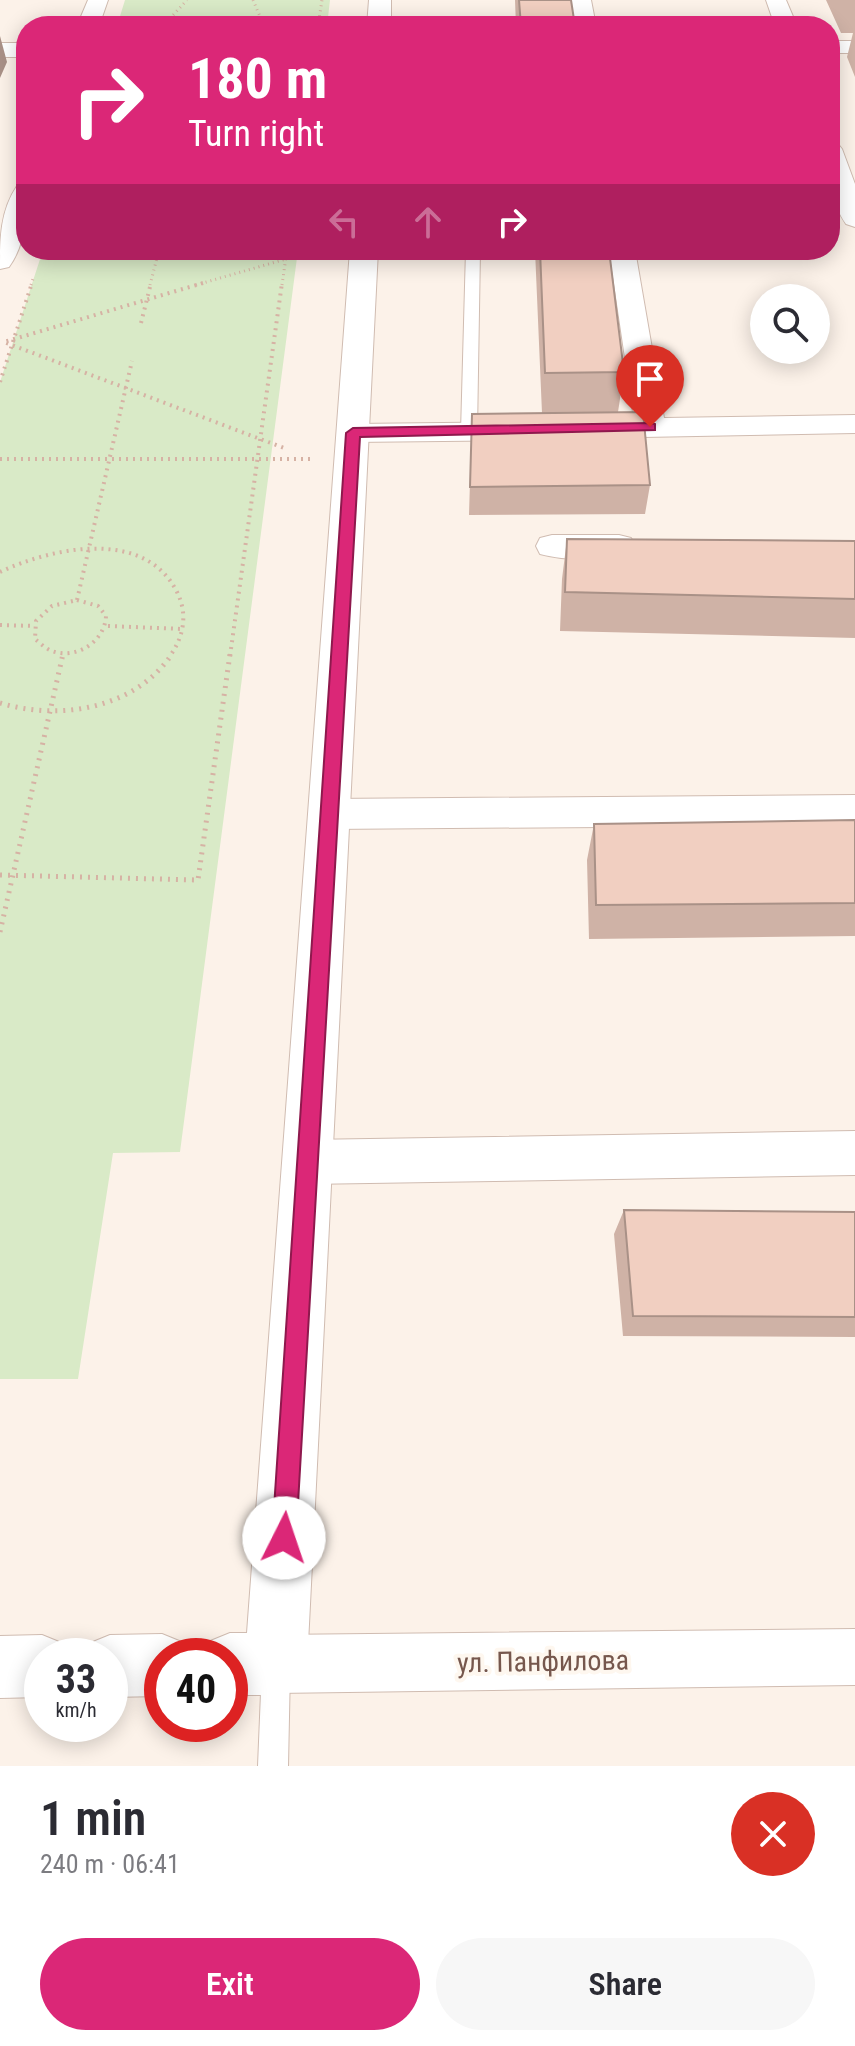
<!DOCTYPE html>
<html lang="en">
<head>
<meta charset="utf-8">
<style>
  body { margin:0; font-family:"Roboto Condensed",sans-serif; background:#f7f7f7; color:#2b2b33; height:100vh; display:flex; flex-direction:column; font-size:30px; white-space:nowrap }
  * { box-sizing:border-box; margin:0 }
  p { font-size:26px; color:#7c7c81 }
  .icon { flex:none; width:44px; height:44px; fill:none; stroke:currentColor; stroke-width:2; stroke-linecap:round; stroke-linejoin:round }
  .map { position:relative; height:1766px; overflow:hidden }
  .sheet { display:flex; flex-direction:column; background:#fff; flex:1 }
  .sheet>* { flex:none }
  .top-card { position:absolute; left:16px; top:16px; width:824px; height:244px; border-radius:32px; box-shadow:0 4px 20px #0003; background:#db2777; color:#fff; overflow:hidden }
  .fabs { position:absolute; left:750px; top:284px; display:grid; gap:16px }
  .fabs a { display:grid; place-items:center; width:80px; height:80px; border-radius:50%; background:#fff; box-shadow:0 4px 20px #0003; font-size:40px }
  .speed { position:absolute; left:24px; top:1638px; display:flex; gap:16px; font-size:40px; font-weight:700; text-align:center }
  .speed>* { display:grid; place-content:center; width:104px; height:104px; border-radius:50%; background:#fff; box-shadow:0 4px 20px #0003; line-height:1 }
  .speed small { font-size:20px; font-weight:400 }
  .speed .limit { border:12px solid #d22; background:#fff; color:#111 }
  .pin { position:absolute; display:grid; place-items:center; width:68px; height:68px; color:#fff; margin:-82px -34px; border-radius:50% 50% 50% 0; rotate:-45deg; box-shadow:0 0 8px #0007 }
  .pin .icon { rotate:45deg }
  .me { position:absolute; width:88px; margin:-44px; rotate:4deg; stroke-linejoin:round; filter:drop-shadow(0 0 6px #0008) }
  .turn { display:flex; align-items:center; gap:28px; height:168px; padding:0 40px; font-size:36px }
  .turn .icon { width:104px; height:104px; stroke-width:2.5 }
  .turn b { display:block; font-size:56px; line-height:68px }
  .lanes { display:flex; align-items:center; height:76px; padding:0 40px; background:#0003; justify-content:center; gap:40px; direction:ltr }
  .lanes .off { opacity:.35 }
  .round { display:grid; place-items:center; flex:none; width:84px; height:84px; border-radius:42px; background:#f7f7f7 }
  .summary { display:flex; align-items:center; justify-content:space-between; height:136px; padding:0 40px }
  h1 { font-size:48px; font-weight:600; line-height:60px }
  .primary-button { display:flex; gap:16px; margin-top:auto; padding:16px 40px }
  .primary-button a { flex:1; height:92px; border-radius:48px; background:#db2777; color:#fff; font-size:32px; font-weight:600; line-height:92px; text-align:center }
  .primary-button a+a { background:#f7f7f7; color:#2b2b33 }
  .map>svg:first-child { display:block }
  .green { fill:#d9eac7 }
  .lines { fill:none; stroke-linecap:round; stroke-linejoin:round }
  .service-casing { stroke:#d0bcb1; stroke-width:2 }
  .minor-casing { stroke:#d0bcb1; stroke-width:2 }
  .tertiary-casing { stroke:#d0bcb1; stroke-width:2 }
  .path-far2 { stroke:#d6b2a4; stroke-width:3; stroke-dasharray:1 4; stroke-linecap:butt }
  .path-far1 { stroke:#d6b2a4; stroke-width:4; stroke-dasharray:2 5; stroke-linecap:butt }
  .path { stroke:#d6b2a4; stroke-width:5; stroke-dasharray:2 6; stroke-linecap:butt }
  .service { fill:#fff; fill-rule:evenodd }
  .minor { fill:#fff; fill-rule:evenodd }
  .tertiary { fill:#fff; fill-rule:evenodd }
  .wall { fill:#cfb2a6 }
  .shaded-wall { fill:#a99187 }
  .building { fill:#f1cfc1; stroke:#a99187; stroke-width:2 }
  .route { fill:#db2777; stroke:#8e194d; stroke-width:2 }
  .labels { text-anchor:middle; stroke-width:8; stroke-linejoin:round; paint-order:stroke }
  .near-street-label { font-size:28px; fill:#76574d; stroke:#fef7ef }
</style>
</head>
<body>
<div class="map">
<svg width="855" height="1766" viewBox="0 0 855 1766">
  <rect width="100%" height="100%" fill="#fcf2e9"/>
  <path class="green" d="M 125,0 L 330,0 L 327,26 L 117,26 Z
    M 43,250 L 298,250 L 180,1152 L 113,1153 L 78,1379 L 0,1379 L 0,382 Z"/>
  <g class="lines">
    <g class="service-casing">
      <path id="service" d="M 466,250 L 480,250 L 477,432 L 469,437 L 461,432 Z
        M 276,1654 L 286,1658 L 290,1668 L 288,1766 L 258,1766 L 262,1668 L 266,1658 Z"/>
    </g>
    <g class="minor-casing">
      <path id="minor" d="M 88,0 L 108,0 L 99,26 L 77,26 Z
        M 571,0 L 591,0 L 596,26 L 574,26 Z
        M 766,0 L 786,0 L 797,26 L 775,26 Z
        M 830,41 L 855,41 L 855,53 L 830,53 Z
        M 0,43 L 26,43 L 26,57 L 0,57 Z
        M 830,142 L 838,144 L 842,149 L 855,184 L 855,227 L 846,224 C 829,200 830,170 830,142 Z
        M 26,184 C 26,212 27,242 9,267 L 0,269 C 0,239 0,211 17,186 Z
        M 609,250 L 635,250 L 664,418 L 855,415 L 855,433 L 589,438 L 578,436 L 574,429 L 578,422 L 634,419 Z
        M 525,422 L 536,424 L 540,431 L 536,438 L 525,440 L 353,442 L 342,440 L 338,433 L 342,426 L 353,424 Z
        M 552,535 L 619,535 L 631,538 L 635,546 L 631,554 C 605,561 566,561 540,554 L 536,546 L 540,538 Z
        M 855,795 L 855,825 L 329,829 L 315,825 L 310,814 L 315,803 L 329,799 Z
        M 855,1131 L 855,1175 L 307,1184 L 291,1178 L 284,1162 L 291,1146 L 307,1140 Z
        M 855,1629 L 855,1685 L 276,1693 L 256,1684 L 247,1664 L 256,1644 L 276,1635 Z"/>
    </g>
    <g class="tertiary-casing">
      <path id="tertiary" d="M 369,0 L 391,0 L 391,26 L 367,26 Z
        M 350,250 L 378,250 L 307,1664 L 298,1686 L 276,1695 L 230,1695 L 230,1656 L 202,1656 L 208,1642 L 230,1633 L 247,1633 Z
        M 162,1634 L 184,1643 L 190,1656 L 162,1656 L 162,1696 L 110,1697 L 110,1656 L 83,1656 L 88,1644 L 110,1635 Z
        M 42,1635 L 64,1644 L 69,1656 L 42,1656 L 42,1697 L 0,1698 L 0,1636 Z"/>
    </g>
    <path class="path-far2" d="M 253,0 L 264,26
      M 163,26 L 187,0
      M 318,26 L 322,0
      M 31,285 L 34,276
      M 150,285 L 159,250
      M 196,285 L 286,259
      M 282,285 L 287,250"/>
    <path class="path-far1" d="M 203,283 L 4,342 L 284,448
      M 141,323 L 151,283
      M 0,382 L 32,283
      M 0,459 L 311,459
      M 0,572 C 53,547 145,528 177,592 C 188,614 184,636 170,656
      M 77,600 L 132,361
      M 77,600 L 98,606 L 106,616 C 105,641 77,660 52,651 C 46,649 40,643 35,639 L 36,621 L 52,606 Z
      M 0,625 L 35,626
      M 108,626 L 183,629
      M 230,656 L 282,283"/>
    <path class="path" d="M 0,703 C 60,721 135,709 172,654
      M 0,875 L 198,880 L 230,654
      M 0,932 L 63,654"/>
    <use href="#service" class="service"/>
    <use href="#minor" class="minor"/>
    <use href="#tertiary" class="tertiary"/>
  </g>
  <path class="wall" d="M 515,0 L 571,0 L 575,26 L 516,26 Z
    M 826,0 L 855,0 L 855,77 L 847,57 L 853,33 L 841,33 Z
    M 535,250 L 609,250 L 624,372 L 618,412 L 650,485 L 645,514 L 469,515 L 472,414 L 542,413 Z
    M 567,539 L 855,541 L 855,638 L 560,631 L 562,579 Z
    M 855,820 L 855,936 L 589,939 L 587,860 L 594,824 Z
    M 624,1210 L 855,1212 L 855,1337 L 623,1336 L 614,1234 Z"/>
  <path class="shaded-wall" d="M 0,36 L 7,62 L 0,78 Z"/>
  <path class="building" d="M 519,0 L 571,0 L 575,26 L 521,26 Z
    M 540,250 L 609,250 L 624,372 L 545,373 Z
    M 643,412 L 650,485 L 470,487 L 472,414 Z
    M 567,539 L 855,541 L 855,599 L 565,592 Z
    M 855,820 L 855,903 L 596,905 L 594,824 Z
    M 624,1210 L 855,1212 L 855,1317 L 633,1316 Z"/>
  <path class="route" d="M 650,423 L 655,424 L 655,430 L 360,437 L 296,1538 L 293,1547 L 284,1551 L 275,1547 L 272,1538 L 346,433 L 353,428 Z"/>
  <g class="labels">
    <g class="near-street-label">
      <text transform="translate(543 1661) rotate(-1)" y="10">ул. Панфилова</text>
    </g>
  </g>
</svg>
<div class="fabs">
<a><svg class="icon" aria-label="search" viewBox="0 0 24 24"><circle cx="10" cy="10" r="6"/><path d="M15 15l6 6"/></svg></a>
</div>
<div class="speed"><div>33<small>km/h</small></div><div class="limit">40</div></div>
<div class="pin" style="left:650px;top:427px;background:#d93025"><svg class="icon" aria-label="arrive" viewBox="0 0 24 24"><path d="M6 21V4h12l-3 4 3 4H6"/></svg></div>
<svg class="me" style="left:284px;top:1538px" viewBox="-20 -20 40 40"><circle r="19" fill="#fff"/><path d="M0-13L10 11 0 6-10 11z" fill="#db2777"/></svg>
<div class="top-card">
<div class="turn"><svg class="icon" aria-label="right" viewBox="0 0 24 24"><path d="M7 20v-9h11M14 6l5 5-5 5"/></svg><div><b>180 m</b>Turn right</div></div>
<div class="lanes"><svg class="icon off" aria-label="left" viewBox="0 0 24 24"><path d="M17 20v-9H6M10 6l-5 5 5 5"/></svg><svg class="icon off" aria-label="ahead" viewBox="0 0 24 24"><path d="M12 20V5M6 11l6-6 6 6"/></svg><svg class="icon" aria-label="right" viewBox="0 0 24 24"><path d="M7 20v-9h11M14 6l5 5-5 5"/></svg></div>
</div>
</div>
<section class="sheet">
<div class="summary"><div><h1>1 min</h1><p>240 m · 06:41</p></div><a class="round" style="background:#d93025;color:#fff"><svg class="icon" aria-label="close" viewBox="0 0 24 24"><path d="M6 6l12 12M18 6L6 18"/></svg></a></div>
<div class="primary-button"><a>Exit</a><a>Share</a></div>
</section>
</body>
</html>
